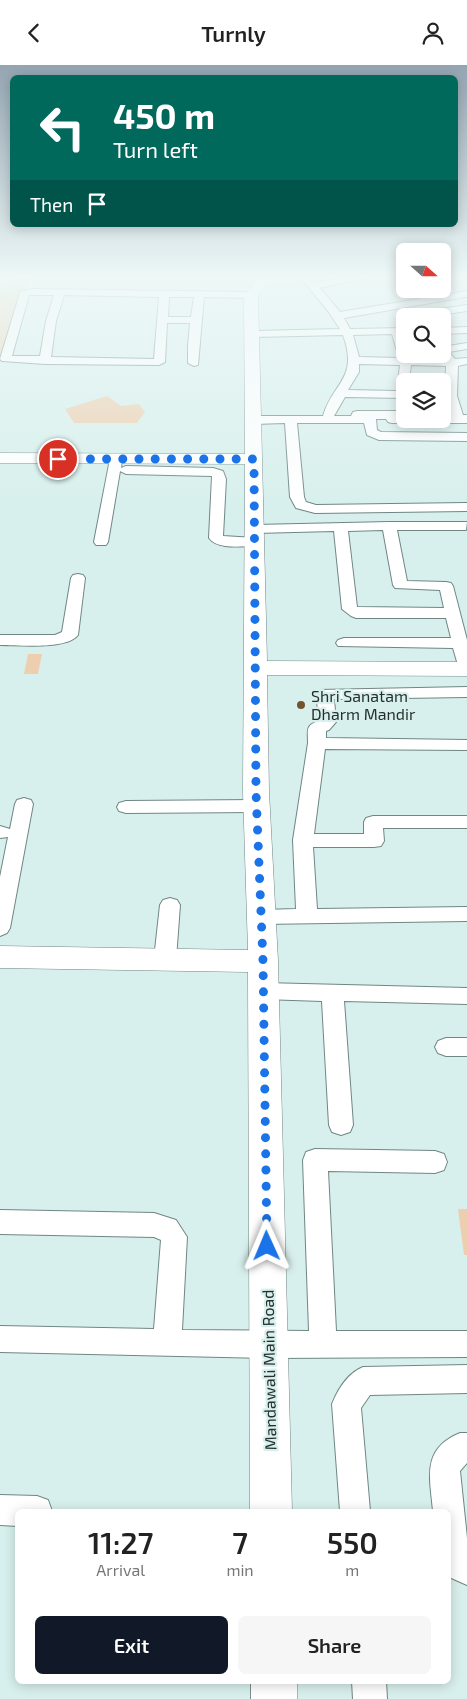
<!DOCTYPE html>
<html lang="en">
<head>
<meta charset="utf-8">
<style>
  body { margin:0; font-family:"Exo 2",sans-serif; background:#f6f6f6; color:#222; height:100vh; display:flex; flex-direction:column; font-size:19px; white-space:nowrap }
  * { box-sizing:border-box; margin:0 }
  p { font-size:16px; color:#767676 }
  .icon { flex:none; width:28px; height:28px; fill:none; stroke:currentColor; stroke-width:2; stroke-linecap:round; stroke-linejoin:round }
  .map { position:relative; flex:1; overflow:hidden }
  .side { position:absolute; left:15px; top:1444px; width:436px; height:175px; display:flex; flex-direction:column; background:#fff; border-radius:8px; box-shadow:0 2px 12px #0003 }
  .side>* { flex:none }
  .banner { position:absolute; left:10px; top:10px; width:448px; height:152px; border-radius:8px; box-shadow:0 2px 12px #0003; background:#00695c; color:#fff; overflow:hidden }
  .needle { width:32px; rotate:111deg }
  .tools { position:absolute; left:396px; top:178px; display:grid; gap:10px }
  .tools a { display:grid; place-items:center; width:55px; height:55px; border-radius:8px; background:#fff; box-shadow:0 2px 12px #0003; font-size:25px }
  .pin { position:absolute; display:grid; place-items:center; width:42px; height:42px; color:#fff; margin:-21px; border:2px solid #fff; border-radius:50%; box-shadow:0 1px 5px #0007 }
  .me { position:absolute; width:55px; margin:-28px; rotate:359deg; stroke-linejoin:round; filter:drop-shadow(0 0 4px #0008) }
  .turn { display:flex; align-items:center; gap:18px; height:105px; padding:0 20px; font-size:22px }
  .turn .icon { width:65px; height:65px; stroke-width:2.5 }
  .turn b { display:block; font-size:35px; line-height:42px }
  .then { display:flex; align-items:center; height:48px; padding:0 20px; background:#0003; gap:10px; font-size:19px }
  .eta { display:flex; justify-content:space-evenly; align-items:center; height:85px; text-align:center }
  .eta b { font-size:30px; font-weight:600; line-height:35px }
  .cta { display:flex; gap:10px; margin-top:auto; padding:10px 20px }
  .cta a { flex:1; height:58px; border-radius:8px; background:#111827; color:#fff; font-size:20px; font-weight:600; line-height:58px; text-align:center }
  .cta a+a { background:#f6f6f6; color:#222 }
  header { display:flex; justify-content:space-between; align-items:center; height:65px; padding:0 20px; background:#fff; font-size:22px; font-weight:600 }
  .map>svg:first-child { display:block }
  .green { fill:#edcfb0 }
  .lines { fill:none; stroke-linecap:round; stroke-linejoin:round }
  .street-casing { stroke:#708684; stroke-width:2 }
  .secondary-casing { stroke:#708684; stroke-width:1 }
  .street { fill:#fff; fill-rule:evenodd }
  .secondary { fill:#fff; fill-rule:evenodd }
  .route { stroke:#1a73e8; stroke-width:9; stroke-dasharray:0 16.2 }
  .poi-dot { fill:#75522b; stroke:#d8f0ed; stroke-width:2 }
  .labels { text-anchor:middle; stroke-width:4.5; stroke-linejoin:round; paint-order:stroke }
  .poi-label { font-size:16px; fill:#262f2e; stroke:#d8f0ed; text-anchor:start }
  .street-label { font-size:16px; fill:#262f2e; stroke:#d8f0ed }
</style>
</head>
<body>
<header><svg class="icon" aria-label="back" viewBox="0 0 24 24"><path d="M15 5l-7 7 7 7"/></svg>Turnly<svg class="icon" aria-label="person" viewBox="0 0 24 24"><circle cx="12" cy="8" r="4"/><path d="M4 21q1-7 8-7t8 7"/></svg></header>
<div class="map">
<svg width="467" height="1634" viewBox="0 0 467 1634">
  <rect width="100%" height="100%" fill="#d8f0ed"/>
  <path class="green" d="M 25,212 L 30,212 L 0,296 L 0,221 Z
    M 107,331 L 121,341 L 139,339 L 145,347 L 137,358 L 74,358 L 65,344 Z
    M 28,589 L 42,589 L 38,609 L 24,609 Z
    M 458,1144 L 467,1144 L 467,1190 L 464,1190 Z"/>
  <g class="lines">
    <g class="street-casing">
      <path id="street" d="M 245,212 L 260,212 L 268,217 L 263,220 Z
        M 300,212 L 311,212 L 315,218 L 344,212 L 368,212 L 320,223 L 340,247 L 467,226 L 467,232 L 465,232 L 344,253 L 350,264 L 405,263 L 405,269 L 402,269 L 405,277 L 405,289 L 409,289 L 410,293 L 443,294 L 439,289 L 442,289 L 442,282 L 467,278 L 467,284 L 449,287 L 455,294 L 467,293 L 467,299 L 458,301 L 457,331 L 463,350 L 467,350 L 467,358 L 392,358 L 388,357 L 386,354 L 376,354 L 377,365 L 381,367 L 467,368 L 467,376 L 379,375 L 367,370 L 364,358 L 297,358 L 304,432 L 306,437 L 316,440 L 467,438 L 467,446 L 315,448 L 296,443 L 290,432 L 285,358 L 254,359 L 248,355 L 254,351 L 323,351 C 333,317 359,314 343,270 L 253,272 L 248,269 L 253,266 L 340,264 L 328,246 ZM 392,269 L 399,293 L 359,292 L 353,270 ZM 359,299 L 400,300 L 397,326 L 348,325 L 359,307 ZM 411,300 L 446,301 L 445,331 L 451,350 L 442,350 L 442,354 L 405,354 L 405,346 L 357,346 L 353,347 L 351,351 L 334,351 L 345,332 L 405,333 L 405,316 L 409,316 Z
        M 33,224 L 251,227 L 256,230 L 251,233 L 204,232 L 198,300 L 194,301 L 188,298 L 188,280 L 190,258 L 167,258 L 165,297 L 159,300 L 45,299 L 2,296 L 0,294 L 20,228 L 21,226 ZM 29,230 L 54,230 L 46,256 L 40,291 L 12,291 ZM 64,230 L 159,232 L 154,294 L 51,292 L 56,256 ZM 169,232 L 194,232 L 191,252 L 168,252 Z
        M 467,240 L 467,246 L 432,251 L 408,251 L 413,248 Z
        M 467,262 L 467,268 L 442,269 L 442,263 Z
        M 116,390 L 122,394 L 121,403 L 126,401 L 213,403 L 223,406 L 226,414 L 223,471 L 255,473 L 260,474 L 262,477 L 260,480 L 255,481 C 241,481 218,485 209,473 L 212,411 L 126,409 L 120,406 L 108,477 L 106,480 L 96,480 L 94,477 L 110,394 Z
        M 389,457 L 467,457 L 466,465 L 397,465 L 407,516 L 446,517 L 451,518 L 453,521 L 467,575 L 467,609 L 460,607 L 453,583 L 338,581 L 336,578 L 338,575 L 344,573 L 451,573 L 446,553 L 356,553 L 351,551 L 342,544 L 334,466 L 255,468 L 248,464 L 255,460 ZM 383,465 L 393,520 L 395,523 L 440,525 L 444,543 L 357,542 L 348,466 Z
        M 78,509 L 83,510 L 85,513 L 78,570 C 67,585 18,580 0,580 L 0,570 L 55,570 L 62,567 L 71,513 L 73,510 Z
        M 467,622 L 467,632 L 334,634 L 336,657 L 329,665 L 326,666 L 326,673 L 467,675 L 467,685 L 325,684 L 314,769 L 364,769 L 364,757 L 366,753 L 373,751 L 467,751 L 467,763 L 383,763 L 384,776 L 381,781 L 374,782 L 313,782 L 317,844 L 467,842 L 467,856 L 261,859 L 254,857 L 251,852 L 254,847 L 261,845 L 296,844 L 293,775 L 308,678 C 308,665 305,661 318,656 L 317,629 L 319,625 Z
        M 24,733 L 31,735 L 33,739 L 10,863 L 7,868 L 0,871 L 0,812 L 8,772 L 0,773 L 0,761 L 10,764 L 15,739 L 17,735 Z
        M 257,735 L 264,737 L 266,741 L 264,745 L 257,747 L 126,748 L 119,746 L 117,742 L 119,738 L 126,736 Z
        M 170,833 L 177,835 L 180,840 L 176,894 L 173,900 L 165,902 L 157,900 L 154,894 L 160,840 L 163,835 Z
        M 263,918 L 467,923 L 467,939 L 344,936 L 353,1060 L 350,1067 L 341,1070 L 332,1067 L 329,1060 L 322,936 L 263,934 L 255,932 L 252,926 L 255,920 Z
        M 446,973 L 467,973 L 467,991 L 446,991 L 438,988 L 435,982 L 438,976 Z
        M 315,1084 L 435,1086 L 444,1089 L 447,1097 L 444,1105 L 435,1108 L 328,1106 L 336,1266 L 467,1266 L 467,1292 L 269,1293 L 0,1287 L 0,1261 L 154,1264 L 161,1175 L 154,1172 L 0,1169 L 0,1145 L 154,1148 L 176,1155 L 187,1172 L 182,1265 L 309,1266 L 303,1095 L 306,1087 Z
        M 467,1300 L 467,1328 L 370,1330 L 361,1343 L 370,1446 L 340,1446 L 332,1339 C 338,1324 348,1308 363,1302 Z
        M 460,1368 L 467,1368 L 467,1398 L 460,1406 L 467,1473 L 467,1520 L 449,1512 L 449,1446 L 433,1446 C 430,1413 421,1384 460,1368 Z
        M 0,1430 L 37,1431 L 48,1435 L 52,1446 L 18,1446 L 18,1461 L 0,1460 Z
        M 352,1616 L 386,1616 L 387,1634 L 353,1634 Z"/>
    </g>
    <g class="secondary-casing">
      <path id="secondary" d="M 0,212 L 10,212 L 0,218 Z
        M 265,212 L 307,212 C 294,225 269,210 258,230 L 267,596 L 467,597 L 467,611 L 267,610 L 269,727 L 278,896 L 292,1446 L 250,1446 L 248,907 L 0,903 L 0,881 L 248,885 L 243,727 L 245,399 L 0,398 L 0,388 L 245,389 L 244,230 L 255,217 Z
        M 251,1616 L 297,1616 L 297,1634 L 251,1634 Z"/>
    </g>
    <use href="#street" class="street"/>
    <use href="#secondary" class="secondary"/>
  </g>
  <linearGradient id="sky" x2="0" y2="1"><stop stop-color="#94a5b2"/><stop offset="0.48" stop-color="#edf8f7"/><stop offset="1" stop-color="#edf8f7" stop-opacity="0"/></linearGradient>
  <rect width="467" height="441" fill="url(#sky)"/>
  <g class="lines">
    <path class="route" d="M 58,394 L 254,394 L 256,727 L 263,896 L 267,1181"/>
  </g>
  <circle class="poi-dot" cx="301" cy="640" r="5"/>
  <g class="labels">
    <g class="poi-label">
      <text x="311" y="637">Shri Sanatam<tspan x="311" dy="18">Dharm Mandir</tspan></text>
    </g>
    <g class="street-label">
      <text transform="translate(269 1305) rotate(-91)" y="6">Mandawali Main Road</text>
    </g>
  </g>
</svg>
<div class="tools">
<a><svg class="needle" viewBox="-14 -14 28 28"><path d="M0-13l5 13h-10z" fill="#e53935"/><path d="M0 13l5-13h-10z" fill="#767676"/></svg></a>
<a><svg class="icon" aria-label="search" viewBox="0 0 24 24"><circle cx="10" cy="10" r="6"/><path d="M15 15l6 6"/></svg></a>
<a><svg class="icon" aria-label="layers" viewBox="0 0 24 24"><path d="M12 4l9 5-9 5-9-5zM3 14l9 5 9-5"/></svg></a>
</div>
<div class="pin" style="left:58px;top:394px;background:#d93025"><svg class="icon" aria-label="arrive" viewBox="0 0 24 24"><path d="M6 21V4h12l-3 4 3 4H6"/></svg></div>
<svg class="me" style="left:267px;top:1181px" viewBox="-20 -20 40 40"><path d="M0-17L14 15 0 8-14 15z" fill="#1a73e8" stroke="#fff" stroke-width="4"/></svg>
<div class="banner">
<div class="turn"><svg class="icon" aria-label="left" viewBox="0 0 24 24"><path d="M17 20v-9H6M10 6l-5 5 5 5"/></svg><div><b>450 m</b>Turn left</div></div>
<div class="then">Then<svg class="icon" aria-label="arrive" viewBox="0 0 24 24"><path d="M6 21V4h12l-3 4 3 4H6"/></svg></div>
</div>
<section class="side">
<div class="eta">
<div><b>11:27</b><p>Arrival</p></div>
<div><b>7</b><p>min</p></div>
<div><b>550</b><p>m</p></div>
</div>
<div class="cta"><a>Exit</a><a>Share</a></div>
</section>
</div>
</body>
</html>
